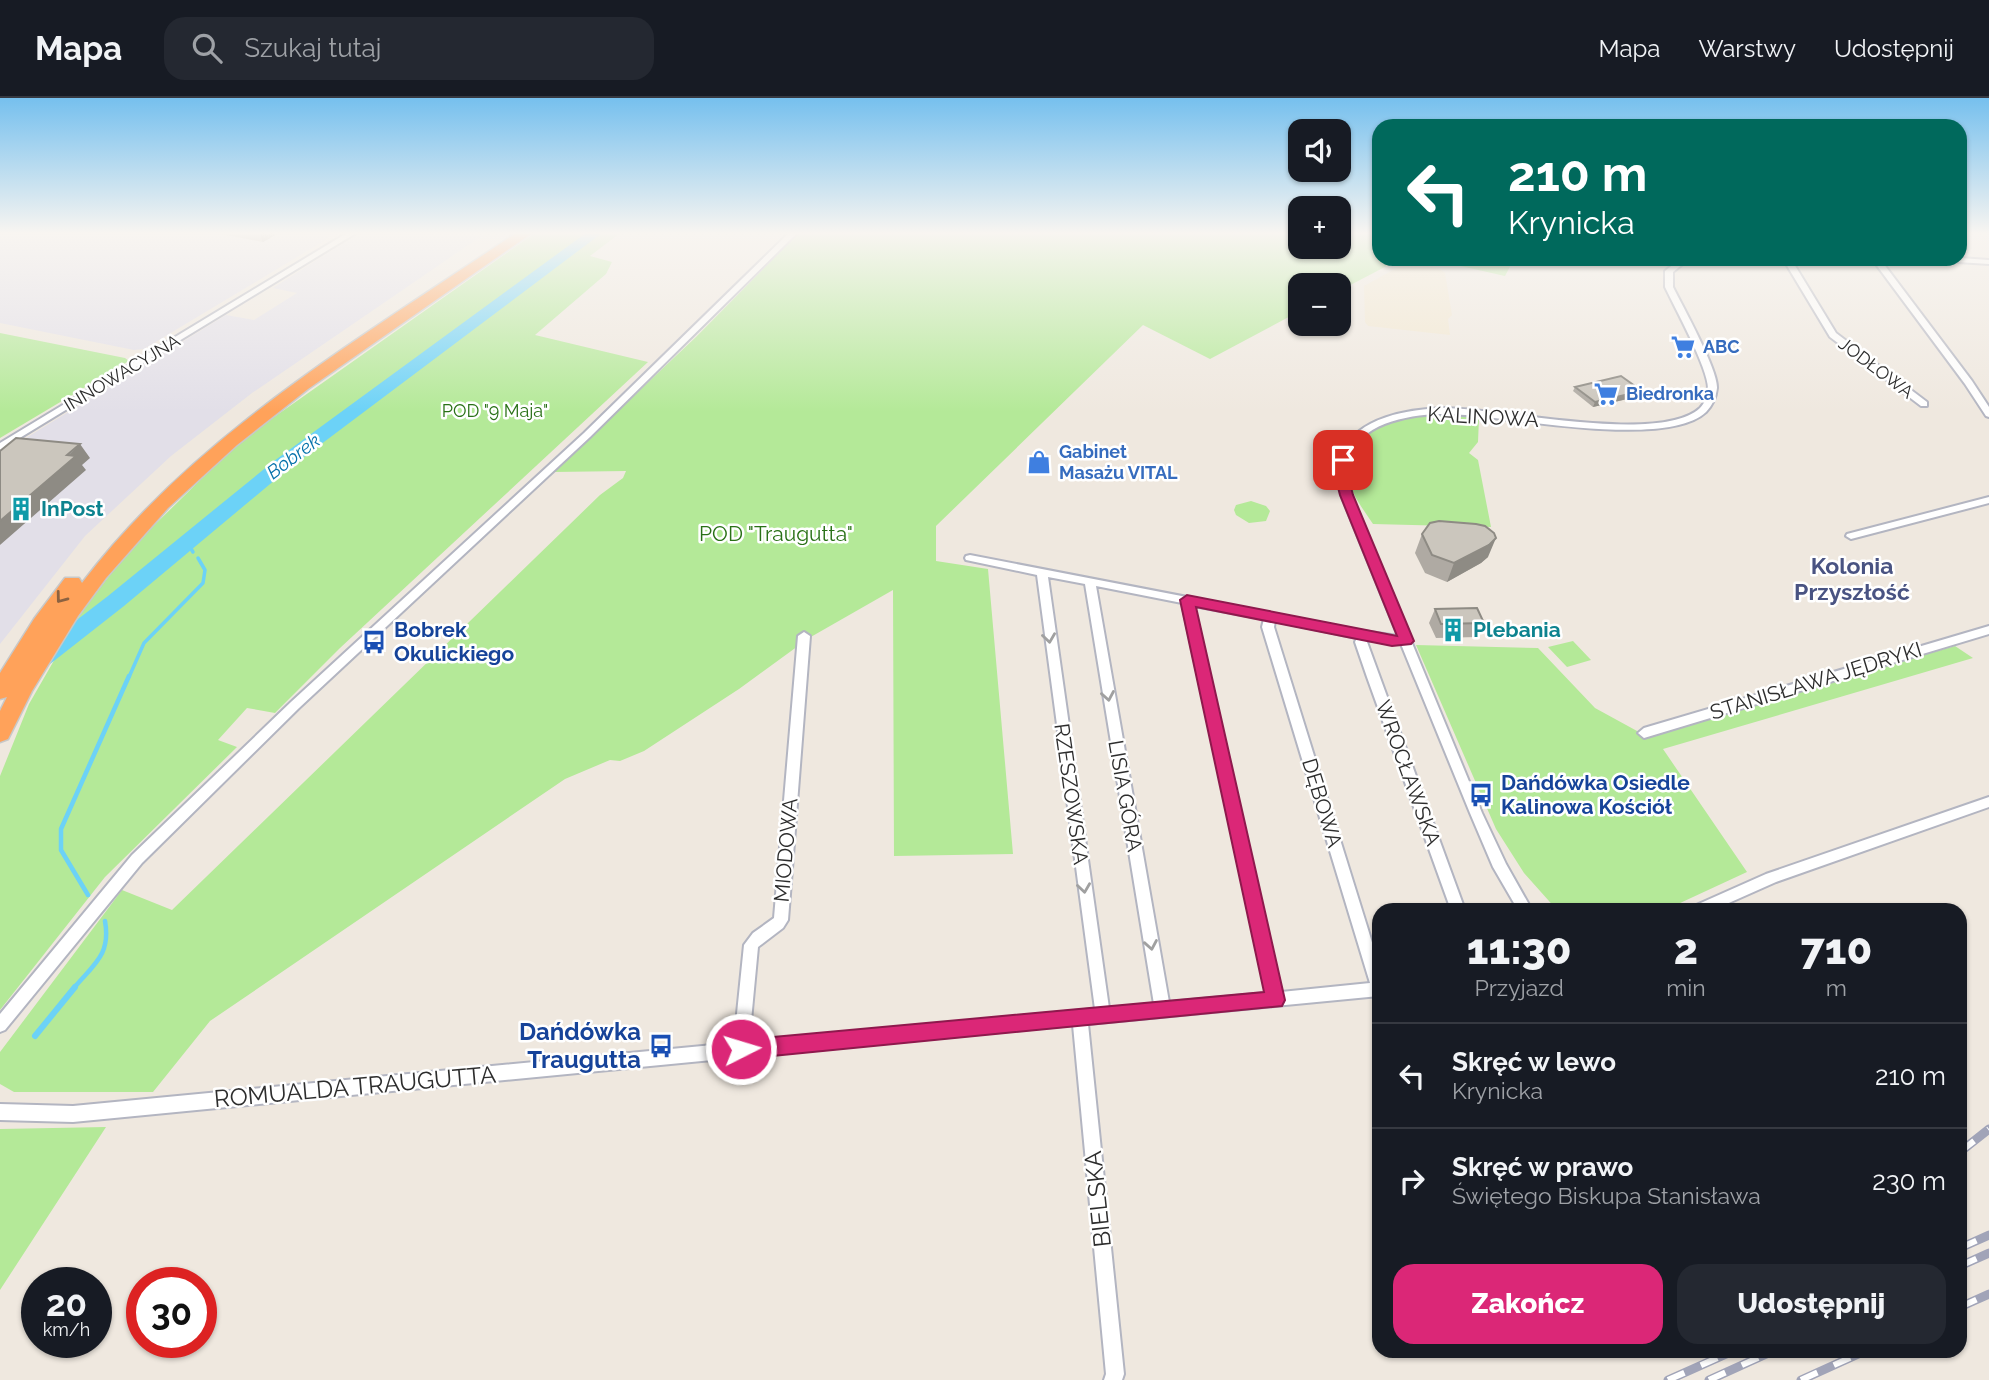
<!DOCTYPE html>
<html lang="pl">
<head>
<meta charset="utf-8">
<style>
  body { margin:0; font-family:Raleway,sans-serif; background:#242831; color:#f1f3f6; height:100vh; display:flex; flex-direction:column; font-size:26px; white-space:nowrap }
  * { box-sizing:border-box; margin:0 }
  p { font-size:23px; color:#9ea1a6 }
  .icon { flex:none; width:38px; height:38px; fill:none; stroke:currentColor; stroke-width:2; stroke-linecap:round; stroke-linejoin:round }
  .map { position:relative; flex:1; overflow:hidden }
  .sheet { position:absolute; left:1372px; top:805px; width:595px; height:455px; display:flex; flex-direction:column; background:#171b24; border-radius:21px; box-shadow:0 2px 5px #0004 }
  .sheet>* { flex:none }
  .hud { position:absolute; left:1372px; top:21px; width:595px; height:147px; border-radius:21px; box-shadow:0 2px 5px #0004; background:#00695c; color:#fff; overflow:hidden }
  .fabs { position:absolute; left:1288px; top:21px; display:grid; gap:14px }
  .fabs a { display:grid; place-items:center; width:63px; height:63px; border-radius:14px; background:#171b24; box-shadow:0 2px 5px #0004; font-size:35px }
  .speed { position:absolute; left:21px; top:1169px; display:flex; gap:14px; font-size:35px; font-weight:700; text-align:center }
  .speed>* { display:grid; place-content:center; width:91px; height:91px; border-radius:50%; background:#171b24; box-shadow:0 2px 5px #0004; line-height:1 }
  .speed small { font-size:18px; font-weight:400 }
  .speed .limit { border:10px solid #d22; background:#fff; color:#111 }
  .pin { position:absolute; display:grid; place-items:center; width:60px; height:60px; color:#fff; margin:-30px; border-radius:14px; box-shadow:0 4px 10px #0006 }
  .me { position:absolute; width:77px; margin:-38px; rotate:85deg; stroke-linejoin:round; filter:drop-shadow(0 0 5px #0008) }
  .turn { display:flex; align-items:center; gap:24px; height:147px; padding:0 21px; font-size:32px }
  .turn .icon { width:91px; height:91px; stroke-width:2.5 }
  .turn b { display:block; font-size:49px; line-height:60px }
  .eta { display:flex; justify-content:space-evenly; align-items:center; height:119px; text-align:center }
  .eta b { font-size:42px; font-weight:800; line-height:49px }
  .cta { display:flex; gap:14px; margin-top:auto; padding:14px 21px }
  .cta a { flex:1; height:80px; border-radius:21px; background:#db2777; color:#fff; font-size:28px; font-weight:800; line-height:80px; text-align:center }
  .cta a+a { background:#242831; color:#f1f3f6 }
  ul { padding:0; list-style:none }
  li { display:flex; align-items:center; gap:21px; height:105px; padding:0 21px; border-top:2px solid #363941 }
  li div { flex:1 }
  li b { display:block; font-size:26px }
  li em { font-style:normal }
  header { display:flex; align-items:center; gap:42px; box-sizing:border-box; height:98px; padding:0 35px; background:#171b24; border-bottom:2px solid #363941 }
  header strong { font-size:33px }
  nav { display:flex; gap:38px; margin-inline-start:auto; font-size:24px }
  .search { width:490px; height:63px; background:#242831; display:flex; align-items:center; gap:18px; box-sizing:border-box; padding:0 24px; border-radius:21px; color:#9ea1a6; font-size:26px }
  .map>svg:first-child { display:block }
  .industrial { fill:#e2dfe8 }
  .education { fill:#f1e6ce }
  .green { fill:#b4e998 }
  .lines { fill:none; stroke-linecap:round; stroke-linejoin:round }
  .stream-far2 { stroke:#6cd2f7; stroke-width:3.5 }
  .stream-far1 { stroke:#6cd2f7; stroke-width:4.5 }
  .stream { stroke:#6cd2f7; stroke-width:6 }
  .river { fill:#6cd2f7; fill-rule:evenodd }
  .minor-casing { stroke:#b3b5c1; stroke-width:4 }
  .motorway-casing { stroke:#c8c8c8; stroke-width:3 }
  .minor { fill:#fff; fill-rule:evenodd }
  .motorway { fill:#ffa25a; fill-rule:evenodd }
  .rail-casing { stroke:#a1a4b8; stroke-width:9 }
  .rail { stroke:#fff; stroke-width:6; stroke-dasharray:18; stroke-linecap:butt }
  .wall { fill:#afaaa3 }
  .shaded-wall { fill:#8e8b84 }
  .building { fill:#cbc6bd; stroke:#8e8b84; stroke-width:2 }
  .oneway { stroke:#8c6241 }
  .oneway2 { stroke:#a0a0a0 }
  .route { fill:#db2777; stroke:#8e194d; stroke-width:2 }
  .labels { text-anchor:middle; stroke-width:5; stroke-linejoin:round; paint-order:stroke }
  .far-shop-label { font-size:18px; font-weight:bold; fill:#366cbe; stroke:#fff; text-anchor:start }
  .far-street-label { font-size:18px; fill:#2d2d2d; stroke:#fff }
  .far-park-label { font-size:18px; fill:#297116; stroke:#fff }
  .far-water-label { font-size:19px; font-style:italic; fill:#0471aa; stroke:#fff }
  .street-label { font-size:21px; fill:#2d2d2d; stroke:#fff }
  .culture-label { font-size:21px; font-weight:bold; fill:#0d838f; stroke:#fff; text-anchor:start }
  .park-label { font-size:21px; fill:#297116; stroke:#fff }
  .transit-label { font-size:21px; font-weight:bold; fill:#164399; stroke:#fff; text-anchor:start }
  .neighbourhood-label { font-size:23px; font-weight:bold; fill:#495382; stroke:#fff }
  .near-transit-label { font-size:24px; font-weight:bold; fill:#164399; stroke:#fff; text-anchor:end }
  .near-street-label { font-size:24px; fill:#2d2d2d; stroke:#fff }
</style>
</head>
<body>
<header>
<strong>Mapa</strong>
<div class="search"><svg class="icon" aria-label="search" viewBox="0 0 24 24"><circle cx="10" cy="10" r="6"/><path d="M15 15l6 6"/></svg>Szukaj tutaj</div>
<nav><a>Mapa</a><a>Warstwy</a><a>Udostępnij</a></nav>
</header>
<div class="map">
<svg width="1989" height="1282" viewBox="0 0 1989 1282">
  <rect width="100%" height="100%" fill="#efe8df"/>
  <path class="industrial" d="M 0,135 L 337,135 L 144,251 L 134,252 L 0,225 Z
    M 359,135 L 483,137 L 252,295 L 171,358 L 85,438 L 0,546 L 0,356 L 226,217 L 254,222 L 297,195 L 273,190 Z"/>
  <path class="education" d="M 1417,165 L 1438,170 L 1445,175 L 1452,217 L 1448,221 L 1450,237 L 1368,228 L 1365,224 L 1364,188 L 1404,166 Z"/>
  <path class="green" d="M 535,135 L 620,135 L 590,158 L 612,164 L 606,176 L 535,237 L 648,264 L 340,550 L 275,615 L 247,610 L 218,642 L 237,649 L 105,779 L 0,912 L 0,678 L 29,606 L 83,512 L 130,451 L 240,343 Z
    M 799,135 L 1300,135 L 1300,149 L 1339,149 L 1339,135 L 1379,135 L 1379,161 L 1400,161 L 1339,193 L 1339,187 L 1300,187 L 1300,213 L 1210,261 L 1143,227 L 936,428 L 936,463 L 988,471 L 1013,756 L 894,758 L 893,492 L 809,540 L 739,591 L 644,653 L 620,663 L 610,662 L 565,681 L 210,923 L 153,994 L 14,994 L 0,986 L 0,954 L 122,792 L 172,812 L 600,397 L 623,380 L 626,373 L 553,374 L 696,239 Z
    M 1429,161 L 1514,161 L 1505,178 Z
    M 0,235 L 125,260 L 129,263 L 0,340 Z
    M 1437,316 L 1479,320 L 1478,344 L 1469,355 L 1478,362 L 1491,429 L 1373,426 C 1363,411 1351,396 1348,378 C 1345,355 1369,332 1388,324 C 1403,318 1421,318 1437,316 Z
    M 1251,403 L 1266,408 L 1270,413 L 1266,423 L 1249,425 L 1236,417 L 1234,412 L 1236,407 Z
    M 1573,543 L 1591,562 L 1567,569 L 1548,549 Z
    M 1416,547 L 1538,550 L 1595,610 L 1648,639 L 1720,615 L 1955,548 L 1973,560 L 1663,651 L 1747,774 L 1665,812 L 1557,812 L 1524,775 L 1496,731 Z
    M 106,1029 L 0,1192 L 0,1031 Z"/>
  <g class="lines">
    <path class="stream-far2" d="M 187,444 L 193,454
      M 129,579 L 144,545 L 203,485 L 205,472 L 198,460"/>
    <path class="stream-far1" d="M 88,797 L 61,752 L 61,731 L 129,578
      M 73,891 C 94,866 111,857 105,823"/>
    <path class="stream" d="M 35,938 L 75,889"/>
    <path class="river" d="M 586,135 L 602,135 L 288,371 L 124,508 L 8,599 L 0,602 L 0,581 L 108,498 L 274,363 Z"/>
    <g class="minor-casing">
      <path id="minor" d="M 347,135 L 356,135 L 0,352 L 0,345 Z
        M 789,135 L 797,135 L 590,339 L 299,610 L 142,765 L 5,932 L 0,934 L 0,916 L 132,757 L 291,604 L 584,335 Z
        M 1960,160 L 1989,162 L 1989,166 L 1942,163 L 1938,161 Z
        M 1680,161 L 1689,161 L 1673,174 L 1673,189 C 1683,209 1718,272 1717,290 C 1716,299 1712,308 1706,314 C 1664,353 1501,316 1445,316 C 1415,316 1364,323 1352,355 C 1346,369 1349,383 1351,397 L 1482,715 L 1506,766 L 1532,812 L 1518,812 L 1493,769 L 1470,715 L 1401,546 L 1367,542 L 1367,544 L 1465,812 L 1451,812 L 1367,579 L 1355,544 L 1357,540 L 1275,523 L 1274,529 L 1379,867 L 1379,898 L 1088,926 L 1124,1276 L 1122,1282 L 1104,1282 L 1106,1276 L 1073,927 L 73,1024 L 0,1022 L 0,1006 L 73,1008 L 734,945 L 744,847 L 753,835 L 774,820 L 798,538 L 804,534 L 810,538 L 788,822 L 783,830 L 758,849 L 749,944 L 1095,911 L 1037,477 L 966,462 L 965,460 L 966,458 L 970,457 L 1363,533 L 1398,538 L 1341,397 C 1339,383 1337,369 1342,355 C 1357,319 1409,311 1444,310 C 1497,310 1661,347 1700,310 C 1705,305 1707,298 1708,291 C 1709,272 1675,210 1665,189 L 1665,173 ZM 1048,479 L 1085,486 L 1154,906 L 1109,910 ZM 1096,488 L 1182,505 L 1267,895 L 1169,904 ZM 1194,508 L 1264,521 L 1262,529 L 1370,885 L 1281,894 Z
        M 1783,161 L 1791,161 L 1836,235 L 1927,304 L 1927,308 L 1921,308 L 1830,239 Z
        M 1872,161 L 1880,161 L 1972,283 L 1989,309 L 1989,319 L 1986,318 L 1965,286 Z
        M 1989,399 L 1989,405 L 1851,441 L 1846,438 L 1847,436 Z
        M 1989,528 L 1989,536 L 1644,640 L 1638,635 L 1644,630 Z
        M 1989,699 L 1989,709 L 1776,784 L 1713,812 L 1692,812 L 1694,808 L 1766,776 Z"/>
    </g>
    <g class="motorway-casing">
      <path id="motorway" d="M 516,135 L 532,135 L 308,291 L 237,347 L 168,410 L 106,480 L 78,518 L 32,593 L 8,641 L 0,644 L 0,613 L 7,599 L 0,601 L 0,575 L 34,521 L 65,480 L 79,480 L 82,485 C 196,335 363,239 516,135 Z"/>
    </g>
    <use href="#minor" class="minor"/>
    <use href="#motorway" class="motorway"/>
    <g class="rail-casing">
      <path id="rail" d="M 1960,1054 L 1989,1031
        M 1960,1150 L 1989,1137
        M 1960,1168 L 1989,1155
        M 1960,1209 L 1989,1196
        M 1668,1282 L 1733,1253
        M 1709,1282 L 1773,1253
        M 1801,1282 L 1865,1253"/>
    </g>
    <use href="#rail" class="rail"/>
  </g>
  <path class="wall" d="M 216,135 L 279,135 L 263,144 Z
    M 1575,289 L 1640,298 L 1593,309 L 1573,293 Z
    M 1422,436 L 1488,459 L 1481,465 L 1447,484 L 1425,475 L 1415,455 Z
    M 1435,511 L 1484,525 L 1478,539 L 1436,540 L 1429,525 Z"/>
  <path class="shaded-wall" d="M 259,135 L 279,135 L 263,144 Z
    M 1642,293 L 1640,298 L 1593,309 L 1595,304 Z
    M 80,346 L 90,360 L 82,367 L 86,372 L 0,447 L 0,423 Z
    M 1496,440 L 1488,459 L 1481,465 L 1447,484 L 1454,465 Z"/>
  <path class="building" d="M 1621,278 L 1642,293 L 1595,304 L 1575,289 Z
    M 16,340 L 80,346 L 67,357 L 76,358 L 0,423 L 0,353 Z
    M 1439,423 L 1476,426 L 1485,428 L 1494,435 L 1496,440 L 1489,447 L 1454,465 L 1432,457 L 1422,436 L 1430,425 Z
    M 1477,510 L 1484,525 L 1441,526 L 1435,511 Z"/>
  <defs><path id="oneway-chevron" d="M-2-3.5L2.5 0L-2 3.5" fill="none" stroke-width="1.6" stroke-linecap="round" stroke-linejoin="round" transform="scale(1.75)"/></defs>
  <use class="oneway" href="#oneway-chevron" transform="translate(61 500) rotate(127)"/>
  <g class="oneway2">
    <use href="#oneway-chevron" transform="translate(1049 540) rotate(82)"/>
    <use href="#oneway-chevron" transform="translate(1108 598) rotate(80)"/>
    <use href="#oneway-chevron" transform="translate(1084 790) rotate(82)"/>
    <use href="#oneway-chevron" transform="translate(1151 847) rotate(80)"/>
  </g>
  <linearGradient id="sky" x2="0" y2="1"><stop stop-color="#76c0ee"/><stop offset="0.43" stop-color="#f8f5f1"/><stop offset="1" stop-color="#f8f5f1" stop-opacity="0"/></linearGradient>
  <rect width="1989" height="314" fill="url(#sky)"/>
  <path class="route" d="M 1343,358 L 1349,362 L 1348,378 L 1353,397 L 1414,543 L 1411,546 L 1392,548 L 1196,509 L 1285,902 L 1282,908 L 741,961 L 734,958 L 731,951 L 734,945 L 741,942 L 1264,894 L 1180,502 L 1187,497 L 1397,538 L 1340,397 L 1335,378 L 1337,362 Z"/>
  <defs>
    <g id="supermarket-bare" transform="scale(1.89)"><path d="M-6-5.5h2.5l.6 2H6L4.5 2H-2.5L-4.4-4H-6ZM-1.5 3.2a1.3 1.3 0 1 0 .1 0ZM3 3.2a1.3 1.3 0 1 0 .1 0Z" fill="#3f7fe0" stroke="#fff" stroke-width="2.5" paint-order="stroke"/></g>
    <g id="shop-bare" transform="scale(1.89)"><path d="M-5-2.5h2.3a2.7 3.5 0 0 1 5.4 0H5L5.5 6h-11ZM-1.5-2.5h3a1.5 2.3 0 0 0-3 0Z" fill="#3f7fe0" stroke="#fff" stroke-width="2.5" paint-order="stroke"/></g>
    <g id="building-bare" transform="scale(1.89)"><path d="M-4-6H4V6H1V3H-1V6H-4ZM-2.5-4.3h1.7v1.8h-1.7ZM.8-4.3h1.7v1.8H.8ZM-2.5-1h1.7V.8h-1.7ZM.8-1h1.7V.8H.8Z" fill="#0f9aa8" stroke="#fff" stroke-width="2.5" paint-order="stroke"/></g>
    <g id="bus-bare" transform="scale(1.89)"><path d="M-5-6H5V4H4V6H2V4H-2V6H-4V4H-5ZM-3.5-4V0h7V-4ZM-3.5 1.2v1.5H-2V1.2ZM2 1.2v1.5H3.5V1.2Z" fill="#1a4fb4" stroke="#fff" stroke-width="2.5" paint-order="stroke"/></g>
  </defs>
  <g fill-rule="evenodd">
    <use href="#supermarket-bare" x="1683" y="249"/>
    <use href="#supermarket-bare" x="1606" y="296"/>
    <use href="#shop-bare" x="1039" y="364"/>
    <use href="#building-bare" x="21" y="411"/>
    <use href="#building-bare" x="1453" y="532"/>
    <use href="#bus-bare" x="374" y="544"/>
    <use href="#bus-bare" x="1481" y="697"/>
    <use href="#bus-bare" x="661" y="948"/>
  </g>
  <g class="labels">
    <g class="far-shop-label">
      <text x="1703" y="255">ABC</text>
      <text x="1626" y="302">Biedronka</text>
      <text x="1059" y="360">Gabinet<tspan x="1059" dy="21">Masażu VITAL</tspan></text>
    </g>
    <g class="far-street-label">
      <text transform="translate(1876 270) rotate(37)" y="6">JODŁOWA</text>
      <text transform="translate(122 275) rotate(-31)" y="6">INNOWACYJNA</text>
    </g>
    <g class="far-park-label">
      <text x="495" y="319">POD "9 Maja"</text>
    </g>
    <g class="far-water-label">
      <text transform="translate(293 358) rotate(-37)" y="7">Bobrek</text>
    </g>
    <g class="street-label">
      <text transform="translate(1483 319) rotate(3)" y="7">KALINOWA</text>
      <text transform="translate(1816 583) rotate(-17)" y="7">STANISŁAWA JĘDRYKI</text>
      <text transform="translate(1408 675) rotate(70)" y="7">WROCŁAWSKA</text>
      <text transform="translate(1071 696) rotate(82)" y="7">RZESZOWSKA</text>
      <text transform="translate(1125 698) rotate(80)" y="7">LISIA GÓRA</text>
      <text transform="translate(1322 705) rotate(73)" y="7">DĘBOWA</text>
      <text transform="translate(786 752) rotate(-85)" y="7">MIODOWA</text>
    </g>
    <g class="culture-label">
      <text x="41" y="418">InPost</text>
      <text x="1473" y="539">Plebania</text>
    </g>
    <g class="park-label">
      <text x="776" y="443">POD "Traugutta"</text>
    </g>
    <g class="transit-label">
      <text x="394" y="539">Bobrek<tspan x="394" dy="24">Okulickiego</tspan></text>
      <text x="1501" y="692">Dańdówka Osiedle<tspan x="1501" dy="24">Kalinowa Kościół</tspan></text>
    </g>
    <g class="neighbourhood-label">
      <text x="1852" y="476">Kolonia<tspan x="1852" dy="26">Przyszłość</tspan></text>
    </g>
    <g class="near-transit-label">
      <text x="641" y="942">Dańdówka<tspan x="641" dy="28">Traugutta</tspan></text>
    </g>
    <g class="near-street-label">
      <text transform="translate(355 989) rotate(-5)" y="8">ROMUALDA TRAUGUTTA</text>
      <text transform="translate(1098 1101) rotate(-96)" y="8">BIELSKA</text>
    </g>
  </g>
</svg>
<div class="fabs">
<a><svg class="icon" aria-label="sound" viewBox="0 0 24 24"><path d="M4 9h4l5-4v14l-5-4H4zM17 9q2 3 0 6"/></svg></a>
<a>+</a>
<a>−</a>
</div>
<div class="speed"><div>20<small>km/h</small></div><div class="limit">30</div></div>
<div class="pin" style="left:1343px;top:362px;background:#d93025"><svg class="icon" aria-label="arrive" viewBox="0 0 24 24"><path d="M6 21V4h12l-3 4 3 4H6"/></svg></div>
<svg class="me" style="left:741px;top:951px" viewBox="-20 -20 40 40"><circle r="17" fill="#db2777" stroke="#fff" stroke-width="3"/><path d="M0-11L8 9 0 5-8 9z" fill="#fff"/></svg>
<div class="hud">
<div class="turn"><svg class="icon" aria-label="left" viewBox="0 0 24 24"><path d="M17 20v-9H6M10 6l-5 5 5 5"/></svg><div><b>210 m</b>Krynicka</div></div>
</div>
<section class="sheet">
<div class="eta">
<div><b>11:30</b><p>Przyjazd</p></div>
<div><b>2</b><p>min</p></div>
<div><b>710</b><p>m</p></div>
</div>
<ul>
<li><svg class="icon" aria-label="left" viewBox="0 0 24 24"><path d="M17 20v-9H6M10 6l-5 5 5 5"/></svg><div><b>Skręć w lewo</b><p>Krynicka</p></div><em>210 m</em></li>
<li><svg class="icon" aria-label="right" viewBox="0 0 24 24"><path d="M7 20v-9h11M14 6l5 5-5 5"/></svg><div><b>Skręć w prawo</b><p>Świętego Biskupa Stanisława</p></div><em>230 m</em></li>
</ul>
<div class="cta"><a>Zakończ</a><a>Udostępnij</a></div>
</section>
</div>
</body>
</html>
